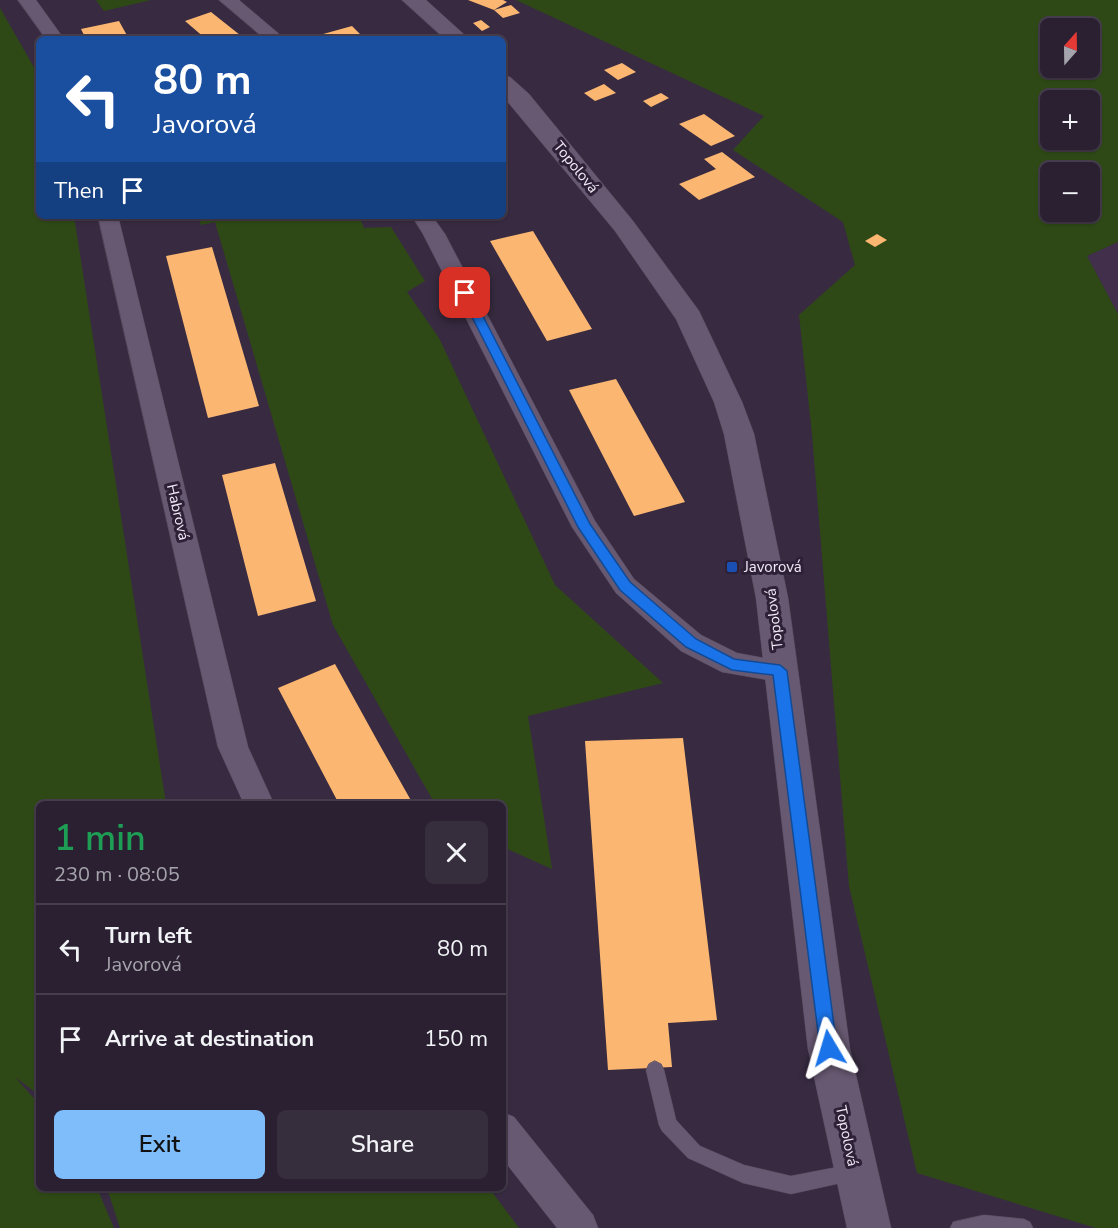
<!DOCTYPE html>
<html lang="en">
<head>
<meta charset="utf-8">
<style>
  body { margin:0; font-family:"Nunito Sans",sans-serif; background:#362d3d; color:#f1f3f6; height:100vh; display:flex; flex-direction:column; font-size:22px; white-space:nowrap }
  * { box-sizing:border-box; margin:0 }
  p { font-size:20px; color:#a5a3ab }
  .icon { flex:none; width:33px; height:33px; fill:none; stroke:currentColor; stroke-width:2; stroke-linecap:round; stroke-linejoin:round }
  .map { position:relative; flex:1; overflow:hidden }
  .sheet { position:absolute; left:36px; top:801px; width:470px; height:390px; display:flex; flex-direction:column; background:#2a2031; border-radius:9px; box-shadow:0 2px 4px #0004,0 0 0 2px #463e4d }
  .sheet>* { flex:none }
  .top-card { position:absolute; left:36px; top:36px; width:470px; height:183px; border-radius:9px; box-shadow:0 2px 4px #0004,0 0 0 2px #463e4d; background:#1a4fa0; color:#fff; overflow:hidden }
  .needle { width:39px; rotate:20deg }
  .fabs { position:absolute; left:1040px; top:18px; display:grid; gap:12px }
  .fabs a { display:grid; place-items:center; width:60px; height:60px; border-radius:9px; background:#2a2031; box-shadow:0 2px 4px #0004,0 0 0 2px #463e4d; font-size:30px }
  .pin { position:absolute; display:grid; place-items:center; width:51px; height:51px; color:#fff; margin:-26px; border-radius:12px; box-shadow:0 3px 9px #0006 }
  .me { position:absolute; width:66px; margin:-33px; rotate:353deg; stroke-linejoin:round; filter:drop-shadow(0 0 4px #0008) }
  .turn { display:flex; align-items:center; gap:21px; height:126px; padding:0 18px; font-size:27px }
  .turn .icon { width:78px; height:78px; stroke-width:2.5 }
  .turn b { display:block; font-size:42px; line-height:51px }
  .then { display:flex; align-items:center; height:57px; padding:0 18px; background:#0003; gap:12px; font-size:22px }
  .round { display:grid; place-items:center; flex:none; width:63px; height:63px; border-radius:9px; background:#362d3d }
  .head { display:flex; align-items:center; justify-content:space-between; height:102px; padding:0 18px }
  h1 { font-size:36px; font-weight:600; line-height:45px; color:#1e9e55 }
  .action { display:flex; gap:12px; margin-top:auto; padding:12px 18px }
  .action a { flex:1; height:69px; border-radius:9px; background:#7ebdf9; color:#111; font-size:24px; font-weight:600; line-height:69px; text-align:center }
  .action a+a { background:#362d3d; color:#f1f3f6 }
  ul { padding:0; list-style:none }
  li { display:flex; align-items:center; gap:18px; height:90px; padding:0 18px; border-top:2px solid #463e4d }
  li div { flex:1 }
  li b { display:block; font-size:22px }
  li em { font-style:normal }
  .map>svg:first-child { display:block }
  .built { fill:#412f4c }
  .green { fill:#2f4916; fill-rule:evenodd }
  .building { fill:#fbb771 }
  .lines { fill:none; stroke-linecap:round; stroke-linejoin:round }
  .service-casing { stroke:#564b5e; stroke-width:1 }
  .minor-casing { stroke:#564b5e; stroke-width:1 }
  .tertiary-casing { stroke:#564b5e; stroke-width:1 }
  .service { fill:#685972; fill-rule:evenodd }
  .minor { fill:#685972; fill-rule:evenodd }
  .tertiary { fill:#685972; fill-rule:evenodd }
  .route { fill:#1a73e8; stroke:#114b97; stroke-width:1.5 }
  .transit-dot { fill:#1a4fb4; stroke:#2e2137; stroke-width:2 }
  .labels { text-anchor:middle; stroke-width:6; stroke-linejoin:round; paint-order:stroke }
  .street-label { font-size:15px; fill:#f1e9f7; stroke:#2e2137 }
  .poi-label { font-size:15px; fill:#f1e9f7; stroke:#2e2137; text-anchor:start }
</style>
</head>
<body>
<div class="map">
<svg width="1118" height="1228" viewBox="0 0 1118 1228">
  <rect width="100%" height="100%" fill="#382b41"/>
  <path class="built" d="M 1118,242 L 1118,314 L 1087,256 Z"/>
  <path class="green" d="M 96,0 L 151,0 L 104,11 Z
    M 516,0 L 1118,0 L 1118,242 L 1087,256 L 1118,314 L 1118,1228 L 1096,1228 L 917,1173 L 849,886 L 812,434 L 799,315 L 855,265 L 843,222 L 733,150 L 764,116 ZM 1050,28 L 1089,28 L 1089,68 L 1050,68 ZM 1050,100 L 1089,100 L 1089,140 L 1050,140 ZM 1050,172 L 1089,172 L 1089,212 L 1050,212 Z
    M 0,8 L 39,76 L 39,216 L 74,216 L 166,804 L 39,804 L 39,1095 L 15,1077 L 39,1104 L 39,1188 L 97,1188 L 114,1228 L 0,1228 Z
    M 198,216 L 359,216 L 364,228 L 391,227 L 425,281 L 407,292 L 439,338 L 555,585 L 663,683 L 528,716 L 552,869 L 503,847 L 502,804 L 435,804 L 333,625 L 215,222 L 201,225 Z
    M 107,1188 L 489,1188 L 519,1228 L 120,1228 Z"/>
  <path class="building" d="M 468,0 L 503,0 L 507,2 L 494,10 Z
    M 511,5 L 520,13 L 503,18 L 494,10 Z
    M 211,12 L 245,39 L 206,39 L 185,21 Z
    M 481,20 L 490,27 L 482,31 L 473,23 Z
    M 119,21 L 129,39 L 86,39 L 81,29 Z
    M 352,26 L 365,39 L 313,39 L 316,36 Z
    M 622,63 L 636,72 L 618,80 L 604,70 Z
    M 604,84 L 616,93 L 595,101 L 584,93 Z
    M 661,93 L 669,98 L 651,107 L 643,101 Z
    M 704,114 L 735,136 L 711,146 L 679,124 Z
    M 722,152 L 755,177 L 699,200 L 679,184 L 716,169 L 704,159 Z
    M 533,231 L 563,281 L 592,329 L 547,341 L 490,241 Z
    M 877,234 L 887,240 L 875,247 L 865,241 Z
    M 212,247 L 259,406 L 208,418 L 166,256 Z
    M 616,379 L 649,438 L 685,502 L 634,516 L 569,390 Z
    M 275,463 L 316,601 L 258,616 L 222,475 Z
    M 335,664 L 378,742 L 413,804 L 339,804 L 278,688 Z
    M 683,738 L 717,1020 L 668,1023 L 672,1067 L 608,1070 L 585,741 Z"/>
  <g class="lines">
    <g class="service-casing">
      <path id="service" d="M 655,1061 L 661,1064 L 664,1070 L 676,1120 L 700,1146 L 744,1165 L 791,1176 L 853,1164 L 859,1167 L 862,1173 L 859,1179 L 791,1194 L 743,1183 L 688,1158 L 662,1131 L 659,1125 L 646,1070 L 649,1064 Z
        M 984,1215 L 1024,1219 L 1030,1222 L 1033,1228 L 950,1228 L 953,1222 Z"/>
    </g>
    <g class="minor-casing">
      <path id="minor" d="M 18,0 L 36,0 L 64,39 L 46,39 Z
        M 219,0 L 239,0 L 285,39 L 265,39 Z
        M 98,216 L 118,216 L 248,747 L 274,804 L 244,804 L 218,747 Z
        M 412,216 L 432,216 L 445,234 L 595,521 L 634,579 L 701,635 L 737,653 L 790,663 L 794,671 L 790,679 L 780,682 L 722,672 L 681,651 L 616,593 L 572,527 L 423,234 Z
        M 502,1112 L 514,1117 L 593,1215 L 598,1228 L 557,1228 L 502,1158 Z"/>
    </g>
    <g class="tertiary-casing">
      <path id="tertiary" d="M 402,0 L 426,0 L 469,39 L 445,39 Z
        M 502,75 L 510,77 L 529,94 L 633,221 L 699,311 L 742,402 L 754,434 L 788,598 L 850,1049 L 891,1228 L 847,1228 L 808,1049 L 756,598 L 724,434 L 714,402 L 676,319 L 615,231 L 502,95 Z"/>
    </g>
    <use href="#service" class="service"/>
    <use href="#minor" class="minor"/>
    <use href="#tertiary" class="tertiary"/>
  </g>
  <path class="route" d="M 465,290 L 471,293 L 590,524 L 630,582 L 696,639 L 734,659 L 780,665 L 787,671 L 837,1048 L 835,1054 L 829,1057 L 823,1054 L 820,1048 L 773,675 L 732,670 L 686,647 L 620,590 L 578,527 L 460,293 Z"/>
  <rect class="transit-dot" x="726" y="561" width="12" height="12" rx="3"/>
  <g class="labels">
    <g class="street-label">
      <text transform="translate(576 167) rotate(51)" y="5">Topolová</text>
      <text transform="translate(178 512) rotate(77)" y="5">Habrová</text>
      <text transform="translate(774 619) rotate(-97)" y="5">Topolová</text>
      <text transform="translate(847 1136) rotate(78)" y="5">Topolová</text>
    </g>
    <g class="poi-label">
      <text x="744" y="572">Javorová</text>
    </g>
  </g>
</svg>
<div class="fabs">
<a><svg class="needle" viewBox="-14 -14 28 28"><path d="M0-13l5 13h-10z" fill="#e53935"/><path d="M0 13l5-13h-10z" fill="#a5a3ab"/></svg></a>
<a>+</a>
<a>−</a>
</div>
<div class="pin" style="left:465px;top:293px;background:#d93025"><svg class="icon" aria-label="arrive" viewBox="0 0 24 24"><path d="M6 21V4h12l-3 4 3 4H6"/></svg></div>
<svg class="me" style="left:829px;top:1048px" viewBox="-20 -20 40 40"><path d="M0-17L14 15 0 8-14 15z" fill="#1a73e8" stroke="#fff" stroke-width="4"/></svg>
<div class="top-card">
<div class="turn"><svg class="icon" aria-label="left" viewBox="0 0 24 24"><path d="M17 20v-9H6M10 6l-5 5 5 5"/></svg><div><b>80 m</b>Javorová</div></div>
<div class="then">Then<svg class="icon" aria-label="arrive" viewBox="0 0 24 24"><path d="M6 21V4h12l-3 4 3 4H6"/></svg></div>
</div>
<section class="sheet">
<div class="head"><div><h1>1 min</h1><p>230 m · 08:05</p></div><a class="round"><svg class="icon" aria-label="close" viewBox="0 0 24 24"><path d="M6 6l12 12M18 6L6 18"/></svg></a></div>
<ul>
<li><svg class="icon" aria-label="left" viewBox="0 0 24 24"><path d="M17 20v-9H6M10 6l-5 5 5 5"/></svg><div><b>Turn left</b><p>Javorová</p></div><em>80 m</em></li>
<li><svg class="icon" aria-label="arrive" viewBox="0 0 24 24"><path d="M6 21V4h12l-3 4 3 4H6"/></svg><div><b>Arrive at destination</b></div><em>150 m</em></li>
</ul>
<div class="action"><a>Exit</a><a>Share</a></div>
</section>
</div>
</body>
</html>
